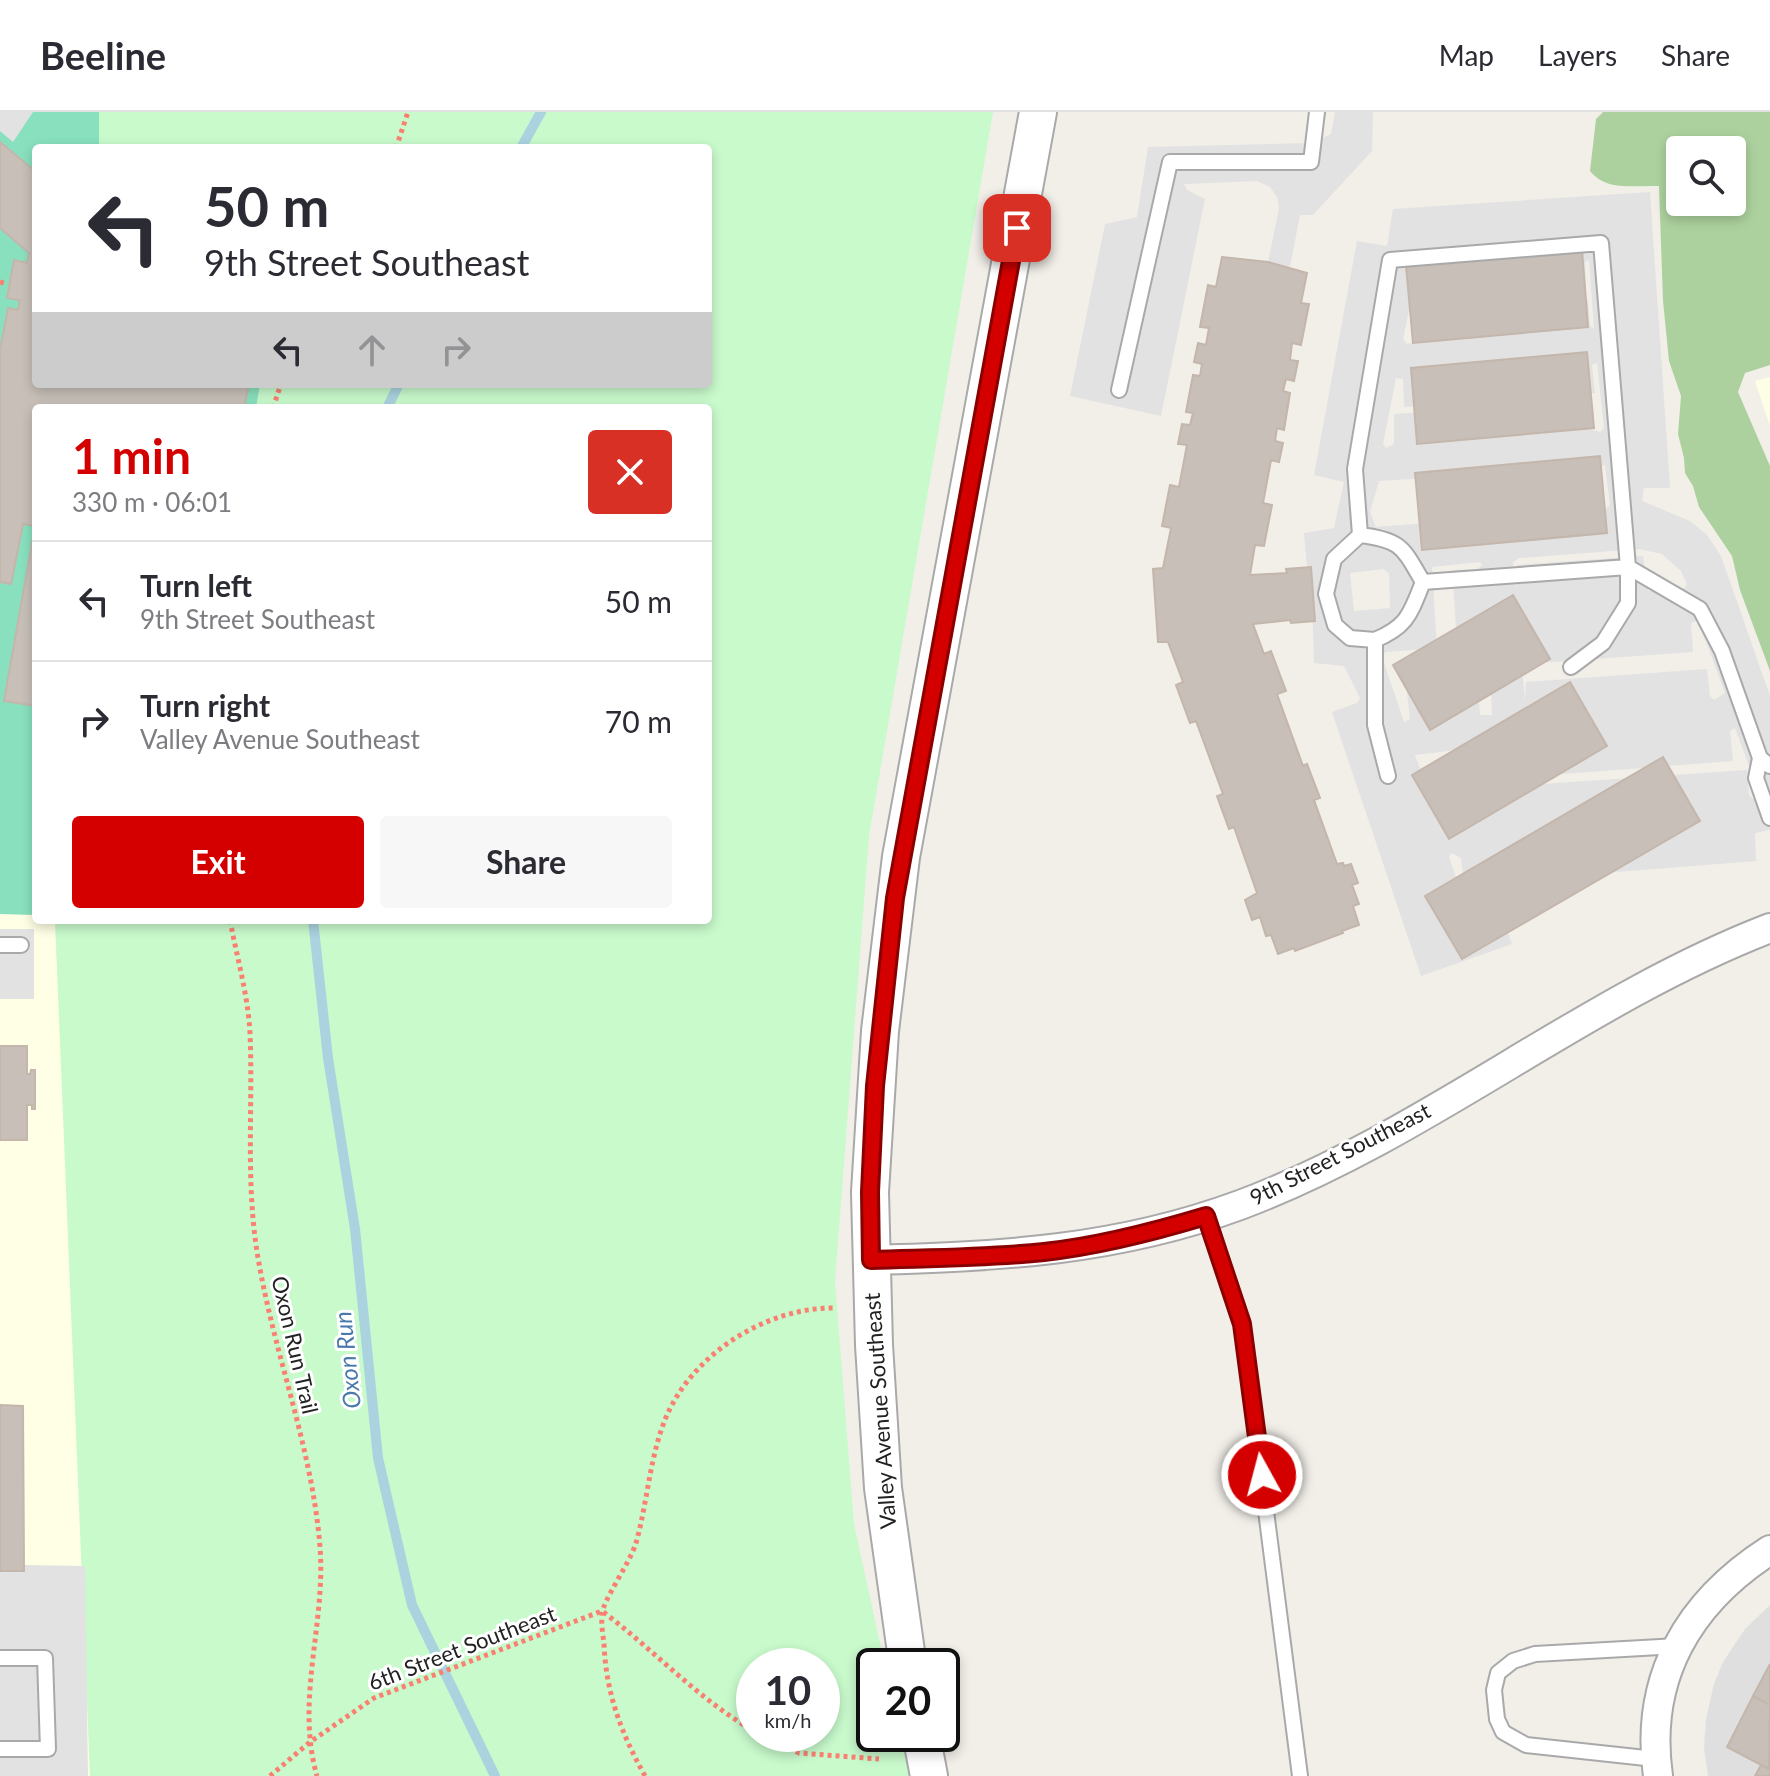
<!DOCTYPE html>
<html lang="en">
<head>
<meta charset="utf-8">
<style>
  body { margin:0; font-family:Lato,sans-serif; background:#f7f7f7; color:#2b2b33; height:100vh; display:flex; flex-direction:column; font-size:30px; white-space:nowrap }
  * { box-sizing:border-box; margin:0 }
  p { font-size:26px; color:#7c7c81 }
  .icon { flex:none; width:44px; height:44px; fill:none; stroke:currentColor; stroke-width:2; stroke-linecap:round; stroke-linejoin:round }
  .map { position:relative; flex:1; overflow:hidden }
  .details { position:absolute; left:32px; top:292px; width:680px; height:520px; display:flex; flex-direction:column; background:#fff; border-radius:8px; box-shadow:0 4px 12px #0003 }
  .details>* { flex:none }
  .guide { position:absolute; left:32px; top:32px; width:680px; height:244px; border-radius:8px; box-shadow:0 4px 12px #0003; background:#fff; color:#2b2b33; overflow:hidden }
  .tools { position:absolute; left:1666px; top:24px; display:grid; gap:16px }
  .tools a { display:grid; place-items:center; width:80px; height:80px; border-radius:8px; background:#fff; box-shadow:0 4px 12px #0003; font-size:40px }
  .speed { position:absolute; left:736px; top:1536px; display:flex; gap:16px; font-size:40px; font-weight:700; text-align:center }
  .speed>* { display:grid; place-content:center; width:104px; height:104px; border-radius:50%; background:#fff; box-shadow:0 4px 12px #0003; line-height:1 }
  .speed small { font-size:20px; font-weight:400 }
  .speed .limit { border:4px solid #111; border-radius:12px; background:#fff; color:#111 }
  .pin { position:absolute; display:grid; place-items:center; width:68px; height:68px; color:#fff; margin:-34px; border-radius:16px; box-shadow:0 4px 12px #0006 }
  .me { position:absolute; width:88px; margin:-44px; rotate:353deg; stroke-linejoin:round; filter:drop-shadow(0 0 6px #0008) }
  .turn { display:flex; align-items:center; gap:28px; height:168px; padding:0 40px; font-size:36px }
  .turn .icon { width:104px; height:104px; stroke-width:2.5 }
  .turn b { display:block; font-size:56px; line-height:68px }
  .lanes { display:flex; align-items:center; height:76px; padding:0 40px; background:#0003; justify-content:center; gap:40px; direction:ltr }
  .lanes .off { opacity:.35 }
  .round { display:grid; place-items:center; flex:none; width:84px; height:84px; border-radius:8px; background:#f7f7f7 }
  .overview { display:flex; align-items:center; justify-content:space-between; height:136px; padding:0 40px }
  h1 { font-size:48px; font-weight:700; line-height:60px; color:#d40000 }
  .action { display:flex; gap:16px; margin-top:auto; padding:16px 40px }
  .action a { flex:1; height:92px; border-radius:8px; background:#d40000; color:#fff; font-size:32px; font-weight:700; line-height:92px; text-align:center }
  .action a+a { background:#f7f7f7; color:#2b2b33 }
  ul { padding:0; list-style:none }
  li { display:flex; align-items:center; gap:24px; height:120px; padding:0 40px; border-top:2px solid #e1e1e2 }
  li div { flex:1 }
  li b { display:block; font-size:30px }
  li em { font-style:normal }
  header { display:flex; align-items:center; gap:48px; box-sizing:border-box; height:112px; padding:0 40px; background:#fff; border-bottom:2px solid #e1e1e2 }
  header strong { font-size:38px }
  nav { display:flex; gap:44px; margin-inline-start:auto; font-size:28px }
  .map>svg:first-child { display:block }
  .residential { fill:#e0dfdf }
  .education { fill:#ffffe5 }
  .forest { fill:#add19e; fill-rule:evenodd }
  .park { fill:#c8facc; fill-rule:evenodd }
  .pitch { fill:#88e0be }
  .parking { fill:#e2e2e2; fill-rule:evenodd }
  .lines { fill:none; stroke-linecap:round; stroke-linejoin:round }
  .stream { stroke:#aad3df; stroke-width:10 }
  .building { fill:#c7bfb8; stroke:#c4b6ab; stroke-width:2 }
  .service-casing { stroke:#a9a9a9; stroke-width:18 }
  .minor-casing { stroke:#a9a9a9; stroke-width:32 }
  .tertiary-casing { stroke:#a9a9a9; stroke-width:40 }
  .path { stroke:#fa8072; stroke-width:5; stroke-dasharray:4 4; stroke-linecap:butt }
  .service { stroke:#fff; stroke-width:14 }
  .minor { stroke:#fff; stroke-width:28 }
  .tertiary { stroke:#fff; stroke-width:36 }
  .route-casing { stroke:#8a0000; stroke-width:20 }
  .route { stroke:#d40000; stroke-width:14 }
  .labels { text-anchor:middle; stroke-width:6; stroke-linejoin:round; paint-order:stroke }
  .street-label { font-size:22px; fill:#222; stroke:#fff }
  .water-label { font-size:24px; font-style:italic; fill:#4a7aab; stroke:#fff }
</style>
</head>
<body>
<header>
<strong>Beeline</strong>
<nav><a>Map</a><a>Layers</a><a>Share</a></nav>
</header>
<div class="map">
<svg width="1770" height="1664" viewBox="0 0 1770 1664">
  <rect width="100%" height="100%" fill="#f2efe9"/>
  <path class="residential" d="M 1770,1493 L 1770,1664 L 1708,1664 L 1704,1636 L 1706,1607 L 1714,1572 L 1723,1550 L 1745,1517 Z"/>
  <path class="education" d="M 1770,265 L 1770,314 L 1755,269 Z
    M 0,802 L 36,803 L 36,808 L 55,808 L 85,1454 L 90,1664 L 0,1664 Z"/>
  <path class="forest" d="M 1603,0 L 1770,0 L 1770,253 L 1745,261 L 1738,280 L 1770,354 L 1770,559 L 1740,478 L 1732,444 L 1699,395 L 1693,374 L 1685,361 L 1684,346 L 1678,322 L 1681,284 L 1669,249 L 1663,189 L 1659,74 C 1635,73 1607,80 1590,59 L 1596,7 ZM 1680,38 L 1732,38 L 1732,90 L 1680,90 Z"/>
  <path class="park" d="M 99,0 L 993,0 L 869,724 L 835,1169 L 854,1412 L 885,1554 L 874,1554 L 874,1622 L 900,1622 L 909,1664 L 90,1664 L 55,808 L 708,808 L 708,296 L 256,296 L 260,272 L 708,272 L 708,36 L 99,36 ZM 754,1554 L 822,1554 L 822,1622 L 754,1622 Z"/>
  <path class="pitch" d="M 0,0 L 99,0 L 99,36 L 36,36 L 36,272 L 260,272 L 256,296 L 36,296 L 36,803 L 0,802 Z"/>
  <path class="parking" d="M 0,0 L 33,0 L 13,30 L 0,19 Z
    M 1335,0 L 1373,0 L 1372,39 L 1313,103 L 1300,103 L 1290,155 L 1268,150 L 1279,96 L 1277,85 L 1270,75 L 1257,69 L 1184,72 L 1187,78 L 1205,87 L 1161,304 L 1070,284 L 1105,112 L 1137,105 L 1148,35 L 1311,31 L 1331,22 Z
    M 1650,80 L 1670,376 L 1644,376 L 1642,389 L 1690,409 L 1707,423 L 1721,444 L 1770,584 L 1770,718 L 1755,721 L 1756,749 L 1464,772 L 1461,746 L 1451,741 L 1449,745 L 1460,777 L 1493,777 L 1512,832 L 1421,864 L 1332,600 L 1357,591 L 1360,586 L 1344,554 L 1314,551 L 1311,456 L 1307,456 L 1304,421 L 1334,416 L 1344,370 L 1314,363 L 1357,129 L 1387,134 L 1393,97 ZM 1589,148 L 1594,217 L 1590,214 L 1588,187 L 1421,200 L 1421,229 L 1407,232 L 1403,227 L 1417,161 L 1423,191 L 1586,178 L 1585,150 ZM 1597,251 L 1604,316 L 1600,320 L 1589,317 L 1587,290 L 1394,302 L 1394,332 L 1386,336 L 1383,332 L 1396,266 L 1403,267 L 1404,295 L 1595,281 L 1592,253 ZM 1605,353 L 1610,393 L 1606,397 L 1376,415 L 1370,400 L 1379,369 L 1592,356 ZM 1639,437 L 1662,442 L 1681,459 L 1687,472 L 1685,476 L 1648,479 L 1643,444 L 1517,453 L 1517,477 L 1513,450 L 1519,446 ZM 1480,450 L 1482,453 L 1478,457 L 1452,458 L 1459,557 L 1490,555 L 1492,603 L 1480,603 L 1478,574 L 1407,580 L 1410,607 L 1404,610 L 1382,545 L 1386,540 L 1437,536 L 1432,455 ZM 1383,457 L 1389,461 L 1390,496 L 1354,499 L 1350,461 ZM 1698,508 L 1725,581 L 1714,588 L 1710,584 L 1707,557 L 1526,570 L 1525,589 L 1519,522 L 1525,552 L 1693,540 L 1691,511 ZM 1735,616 L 1759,681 L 1753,687 L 1749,683 L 1747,658 L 1441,679 L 1439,709 L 1415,643 L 1489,634 L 1473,669 L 1733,649 L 1730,619 Z
    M 0,817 L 34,817 L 34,887 L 0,887 Z
    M 24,1453 L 85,1454 L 88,1664 L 0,1664 L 0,1459 Z"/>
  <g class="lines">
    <path class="stream" d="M 521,36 L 541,0
      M 387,296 L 399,272
      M 313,808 L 328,946 L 355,1117 L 378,1346 L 412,1493 L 495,1664"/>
  </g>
  <path class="building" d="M 0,30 L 36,60 L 36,272 L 249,272 L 244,296 L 36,296 L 36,594 L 4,589 L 35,414 L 23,412 L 11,472 L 0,470 L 0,238 L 8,196 L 18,198 L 20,188 L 7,186 L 14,148 L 27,151 L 29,141 L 0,116 Z
    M 1582,138 L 1588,215 L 1413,231 L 1406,154 Z
    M 1222,145 L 1268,150 L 1307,161 L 1301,191 L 1309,192 L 1301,233 L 1292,231 L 1290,248 L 1298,249 L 1294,269 L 1286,267 L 1283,279 L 1290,281 L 1284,318 L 1277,316 L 1275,329 L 1283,331 L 1279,350 L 1271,348 L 1263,391 L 1272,393 L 1264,434 L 1255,433 L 1250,463 L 1287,461 L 1286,457 L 1311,455 L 1315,509 L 1291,511 L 1290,508 L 1253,512 L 1264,542 L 1271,539 L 1286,579 L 1277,582 L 1303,654 L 1307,652 L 1320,686 L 1314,688 L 1337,752 L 1343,751 L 1344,754 L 1351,752 L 1358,771 L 1352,773 L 1359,792 L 1353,794 L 1359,813 L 1342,819 L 1343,821 L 1295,839 L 1294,836 L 1278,842 L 1271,823 L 1266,824 L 1260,805 L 1252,808 L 1245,788 L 1257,781 L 1234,715 L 1229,717 L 1217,684 L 1223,682 L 1196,609 L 1190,611 L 1176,573 L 1183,570 L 1168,530 L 1158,530 L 1153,457 L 1163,456 L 1171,416 L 1162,414 L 1170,373 L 1179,375 L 1187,333 L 1178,332 L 1182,312 L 1190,313 L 1193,301 L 1186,300 L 1193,263 L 1200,264 L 1202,252 L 1194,250 L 1198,231 L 1206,233 L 1209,216 L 1200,215 L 1208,173 L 1216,175 Z
    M 1587,240 L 1594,316 L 1417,332 L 1411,256 Z
    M 1600,344 L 1607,421 L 1422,438 L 1415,361 Z
    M 1513,483 L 1550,547 L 1430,618 L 1393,553 Z
    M 1570,570 L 1607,634 L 1449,727 L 1412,663 Z
    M 1663,645 L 1700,709 L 1462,847 L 1425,784 Z
    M 0,934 L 27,934 L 27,962 L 30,962 L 31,958 L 35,958 L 35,997 L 32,997 L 32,993 L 27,993 L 27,1028 L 0,1028 Z
    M 0,1293 L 23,1294 L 24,1459 L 0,1459 Z
    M 1770,1552 L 1770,1593 L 1753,1584 Z
    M 1753,1584 L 1770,1593 L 1769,1657 L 1727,1635 Z
    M 1761,1653 L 1769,1657 L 1770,1654 L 1770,1664 L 1755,1664 Z"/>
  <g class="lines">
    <g class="service-casing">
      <path id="service" d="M 1119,278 L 1170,50 L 1311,50 L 1317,0
        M 1360,423 C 1402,428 1403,436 1423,470 L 1628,455 L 1628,491 L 1603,531 L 1571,555
        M 1375,528 C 1408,514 1410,502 1423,470
        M 1760,646 L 1756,666 L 1770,706
        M 1388,664 L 1375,613 L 1375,528 L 1350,526 L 1335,513 L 1326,482 L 1334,447 L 1360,423 L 1355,357 L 1390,148 L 1601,131 L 1628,455 L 1700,497 L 1722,539 L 1760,646 L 1770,654
        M 0,833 L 21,833
        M 1206,1104 L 1242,1212 L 1300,1664
        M 0,1546 L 45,1546 L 48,1637 L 0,1637
        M 1655,1647 L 1526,1633 L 1503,1620 L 1497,1607 L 1494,1578 L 1498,1561 L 1513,1549 L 1535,1542 L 1678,1534"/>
    </g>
    <g class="minor-casing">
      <path id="minor" d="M 871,1148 C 1002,1144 1115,1139 1240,1093 C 1427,1023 1583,888 1770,816
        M 1658,1664 C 1644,1565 1689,1490 1770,1438"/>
    </g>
    <g class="tertiary-casing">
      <path id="tertiary" d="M 908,1554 L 883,1376 L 874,1233 L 870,1080 L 880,919 L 901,745 L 1038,0
        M 921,1622 L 929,1664"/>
    </g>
    <path class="path" d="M 396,36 L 408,0
      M 0,170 L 7,172
      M 273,296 L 281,272
      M 230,808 C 237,846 248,883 250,921 C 253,992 246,1062 256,1133 C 271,1235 312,1332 320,1435 C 326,1512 295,1588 317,1664
      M 760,1622 L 799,1641 L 879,1647
      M 270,1664 L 310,1630 L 374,1586 L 602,1499 C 654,1538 698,1587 754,1619
      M 645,1664 C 621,1621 606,1581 604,1532 C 603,1523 601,1512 602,1502 C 603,1488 630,1451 636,1431 C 647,1392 649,1352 663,1313 C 687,1246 762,1196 833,1196"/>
    <use href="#service" class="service"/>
    <use href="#minor" class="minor"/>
    <use href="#tertiary" class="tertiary"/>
  </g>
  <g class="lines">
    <g class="route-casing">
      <path id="route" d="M 1017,116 L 895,786 L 875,974 L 870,1080 L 871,1148 C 928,1146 986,1146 1044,1140 C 1099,1134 1153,1120 1206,1104 L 1242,1212 L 1262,1363"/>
    </g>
    <use href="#route" class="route"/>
  </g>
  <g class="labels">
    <g class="street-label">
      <text transform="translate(1340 1042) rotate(-27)" y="8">9th Street Southeast</text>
      <text transform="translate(295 1233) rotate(77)" y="8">Oxon Run Trail</text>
      <text transform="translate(880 1299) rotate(-94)" y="8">Valley Avenue Southeast</text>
      <text transform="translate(462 1536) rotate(-21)" y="8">6th Street Southeast</text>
    </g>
    <g class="water-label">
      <text transform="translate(348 1248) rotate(-96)" y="8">Oxon Run</text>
    </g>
  </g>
</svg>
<div class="tools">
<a><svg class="icon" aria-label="search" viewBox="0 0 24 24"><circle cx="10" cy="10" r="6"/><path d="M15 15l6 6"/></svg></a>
</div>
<div class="speed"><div>10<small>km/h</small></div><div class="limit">20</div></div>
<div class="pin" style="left:1017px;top:116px;background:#d93025"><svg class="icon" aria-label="arrive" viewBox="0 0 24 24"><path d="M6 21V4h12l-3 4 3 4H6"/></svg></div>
<svg class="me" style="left:1262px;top:1363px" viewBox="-20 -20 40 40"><circle r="17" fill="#d40000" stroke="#fff" stroke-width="3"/><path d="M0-11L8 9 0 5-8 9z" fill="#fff"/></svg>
<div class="guide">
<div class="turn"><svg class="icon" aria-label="left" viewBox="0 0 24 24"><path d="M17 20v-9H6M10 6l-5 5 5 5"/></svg><div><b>50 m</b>9th Street Southeast</div></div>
<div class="lanes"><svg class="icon" aria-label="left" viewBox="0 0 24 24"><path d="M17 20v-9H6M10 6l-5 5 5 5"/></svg><svg class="icon off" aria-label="ahead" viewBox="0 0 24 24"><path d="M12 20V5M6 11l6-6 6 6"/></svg><svg class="icon off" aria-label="right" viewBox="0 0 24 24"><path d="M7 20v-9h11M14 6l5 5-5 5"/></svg></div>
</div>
<section class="details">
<div class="overview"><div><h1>1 min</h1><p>330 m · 06:01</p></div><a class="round" style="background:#d93025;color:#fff"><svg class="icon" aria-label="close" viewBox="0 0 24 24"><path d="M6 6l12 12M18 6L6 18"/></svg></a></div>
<ul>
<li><svg class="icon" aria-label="left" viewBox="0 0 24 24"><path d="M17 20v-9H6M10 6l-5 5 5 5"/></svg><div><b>Turn left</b><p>9th Street Southeast</p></div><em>50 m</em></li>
<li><svg class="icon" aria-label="right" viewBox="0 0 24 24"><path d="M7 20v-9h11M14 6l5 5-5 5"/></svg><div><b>Turn right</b><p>Valley Avenue Southeast</p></div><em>70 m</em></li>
</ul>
<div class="action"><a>Exit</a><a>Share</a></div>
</section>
</div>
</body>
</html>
